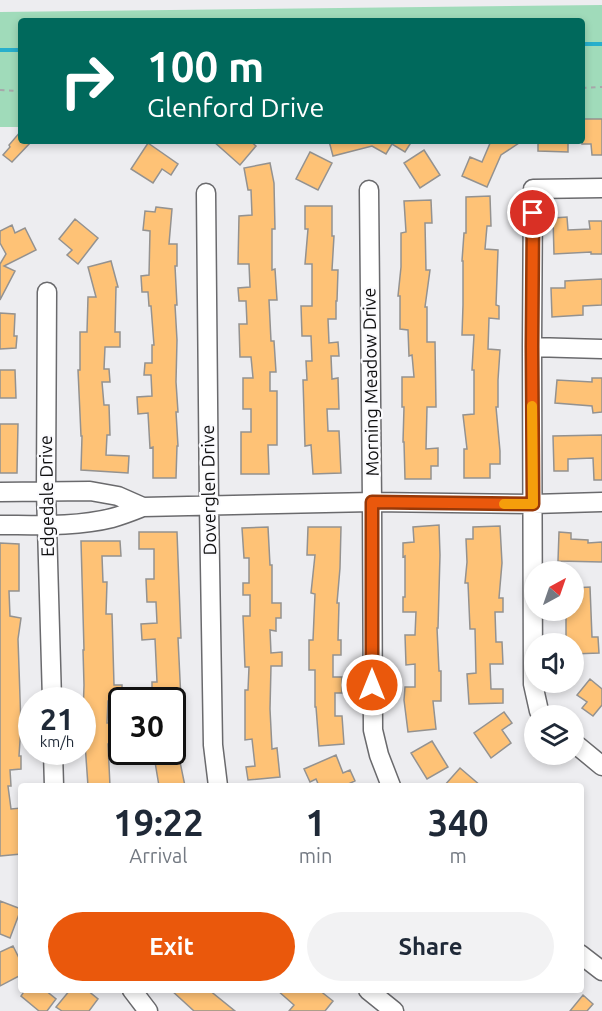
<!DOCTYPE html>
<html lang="en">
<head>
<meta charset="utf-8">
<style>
  body { margin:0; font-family:Ubuntu,sans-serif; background:#f2f2f3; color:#1f2937; height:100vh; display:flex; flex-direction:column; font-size:22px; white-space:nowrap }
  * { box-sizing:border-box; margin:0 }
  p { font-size:20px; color:#747a83 }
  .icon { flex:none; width:33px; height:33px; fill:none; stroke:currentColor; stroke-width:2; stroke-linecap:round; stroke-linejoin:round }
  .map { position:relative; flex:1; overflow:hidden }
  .sheet { position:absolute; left:18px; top:783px; width:566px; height:210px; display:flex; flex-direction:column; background:#fff; border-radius:6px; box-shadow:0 3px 9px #0003 }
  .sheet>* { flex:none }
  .guide { position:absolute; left:18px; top:18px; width:567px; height:126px; border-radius:6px; box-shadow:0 3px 9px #0003; background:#00695c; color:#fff; overflow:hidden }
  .needle { width:39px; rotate:40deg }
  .buttons { position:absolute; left:524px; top:561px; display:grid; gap:12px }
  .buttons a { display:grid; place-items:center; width:60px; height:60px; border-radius:50%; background:#fff; box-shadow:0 3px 9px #0003; font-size:30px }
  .speed { position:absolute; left:18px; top:687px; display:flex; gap:12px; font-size:30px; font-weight:700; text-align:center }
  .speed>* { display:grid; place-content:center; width:78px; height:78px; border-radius:50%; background:#fff; box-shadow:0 3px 9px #0003; line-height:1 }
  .speed small { font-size:15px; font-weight:400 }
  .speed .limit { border:3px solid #111; border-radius:9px; background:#fff; color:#111 }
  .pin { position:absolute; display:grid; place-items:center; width:51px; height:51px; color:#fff; margin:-26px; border:3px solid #fff; border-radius:50%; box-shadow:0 2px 6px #0007 }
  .me { position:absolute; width:66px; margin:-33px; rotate:0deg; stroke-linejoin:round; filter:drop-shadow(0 0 4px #0008) }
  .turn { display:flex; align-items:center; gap:21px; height:126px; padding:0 30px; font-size:27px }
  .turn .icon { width:78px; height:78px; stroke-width:2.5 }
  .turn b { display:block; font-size:42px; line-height:51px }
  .eta { display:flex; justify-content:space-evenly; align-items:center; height:102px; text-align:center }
  .eta b { font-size:36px; font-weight:700; line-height:42px }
  .button { display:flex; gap:12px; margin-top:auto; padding:12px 30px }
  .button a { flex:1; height:69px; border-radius:36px; background:#ea580c; color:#fff; font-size:24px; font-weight:700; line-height:69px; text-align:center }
  .button a+a { background:#f2f2f3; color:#1f2937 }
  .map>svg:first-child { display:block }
  .green { fill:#a0dbba }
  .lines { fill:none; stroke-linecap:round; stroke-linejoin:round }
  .stream { stroke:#28afcc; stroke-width:4 }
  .building { fill:#fec276; stroke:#949290; stroke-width:1.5 }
  .minor-casing { stroke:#6a6a6d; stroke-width:21 }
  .path { stroke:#a7a7aa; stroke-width:2; stroke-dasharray:4.5 4.5; stroke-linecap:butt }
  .minor { stroke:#fff; stroke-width:18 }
  .route-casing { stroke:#983908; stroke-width:15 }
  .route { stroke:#ea580c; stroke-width:10 }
  .slow { stroke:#f59e0b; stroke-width:10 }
  .labels { text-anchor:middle; stroke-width:4.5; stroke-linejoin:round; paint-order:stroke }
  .street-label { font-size:18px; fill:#0f0f10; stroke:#fbfbfe }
</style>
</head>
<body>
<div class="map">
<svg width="602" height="1011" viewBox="0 0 602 1011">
  <rect width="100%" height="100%" fill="#ededf0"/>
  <path class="green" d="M 602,5 L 602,119 L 582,119 L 582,21 L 21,21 L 21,127 L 0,127 L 0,12 Z"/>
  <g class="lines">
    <path class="stream" d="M 582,44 L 602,44
      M 0,50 L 21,50"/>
  </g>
  <path class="building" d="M 582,119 L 602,119 L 602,155 L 592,155 L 591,144 L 582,144 Z
    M 21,131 L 21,141 L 32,141 L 12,162 L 3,155 L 10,147 L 9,145 Z
    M 213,141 L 250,141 L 256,146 L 240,165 Z
    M 329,141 L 412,141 L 405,152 L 392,144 L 386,154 L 372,146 L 333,156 Z
    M 491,141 L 522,141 L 501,155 L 487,187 L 462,176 L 470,157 L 482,162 Z
    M 538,141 L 568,141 L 568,152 L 538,151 Z
    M 148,143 L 178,164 L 171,175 L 162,169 L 153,183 L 131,169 Z
    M 424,150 L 440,175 L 420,188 L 404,163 Z
    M 310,152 L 332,163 L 318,190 L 296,179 Z
    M 270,163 L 274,183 L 275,229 L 272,229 L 272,270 L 275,269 L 277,300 L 269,300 L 271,341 L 274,341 L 276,372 L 270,372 L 270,391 L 277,391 L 277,445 L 268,445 L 269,474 L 241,474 L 241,432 L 251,432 L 251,409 L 243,409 L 243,378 L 253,378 L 251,357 L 240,357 L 239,324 L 247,324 L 246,301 L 239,301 L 238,288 L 250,287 L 249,264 L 238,264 L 239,216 L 252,215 L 251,190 L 248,190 L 244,168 Z
    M 490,196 L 491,226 L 487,226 L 485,249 L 498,250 L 496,305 L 499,306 L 499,319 L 489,318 L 488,349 L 500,350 L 498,380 L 498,407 L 496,407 L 500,451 L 500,464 L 490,464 L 490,478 L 464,478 L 464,449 L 467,449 L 463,415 L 474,414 L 474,370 L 472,370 L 474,335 L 462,335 L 463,305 L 463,261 L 462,261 L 464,233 L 466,233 L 466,197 Z
    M 431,200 L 432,223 L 425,223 L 426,270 L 430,270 L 425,307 L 427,307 L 427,342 L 435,342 L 436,407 L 427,407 L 426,449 L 438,448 L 438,466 L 431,466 L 431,479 L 405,479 L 404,442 L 403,442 L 404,407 L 402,407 L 402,377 L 414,377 L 412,355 L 409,356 L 408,330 L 400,329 L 400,296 L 398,296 L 401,267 L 401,233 L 406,232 L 404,201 Z
    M 305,206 L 332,206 L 332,236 L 334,236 L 332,270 L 338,270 L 337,301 L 336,301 L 336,319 L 328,319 L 329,343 L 338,342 L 339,356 L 331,356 L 332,379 L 338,378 L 339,409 L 327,409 L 328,431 L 339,431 L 341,473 L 313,474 L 311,445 L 305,446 L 303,380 L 307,380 L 306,361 L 312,361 L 311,336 L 302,336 L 301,306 L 312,306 L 312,264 L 305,264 L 308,229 L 305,229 Z
    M 156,207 L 172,209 L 169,244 L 177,244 L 177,266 L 175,266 L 177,305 L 175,305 L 177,340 L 176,382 L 178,412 L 176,412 L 178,446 L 177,446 L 176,478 L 153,478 L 153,447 L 150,448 L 148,413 L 138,414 L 137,397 L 152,396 L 151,375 L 144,375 L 145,363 L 152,363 L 152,345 L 154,345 L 151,306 L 149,306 L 148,292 L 142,292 L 141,276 L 149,275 L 150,231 L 143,230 L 145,211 L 155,212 Z
    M 567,217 L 568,230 L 590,229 L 589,221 L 602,221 L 602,254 L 591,254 L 591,252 L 554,254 L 553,218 Z
    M 75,219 L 98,238 L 78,264 L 67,255 L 72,250 L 59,239 Z
    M 12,225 L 15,233 L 25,228 L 36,250 L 4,266 L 15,271 L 0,300 L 0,264 L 6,254 L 0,243 L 0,231 Z
    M 111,261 L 118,287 L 116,287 L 115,332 L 120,332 L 120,347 L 105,347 L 104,369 L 109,369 L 110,382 L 102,382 L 104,405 L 109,405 L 110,435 L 107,435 L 106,455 L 129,456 L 128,473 L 81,470 L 82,436 L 81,436 L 78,370 L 80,370 L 80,332 L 87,332 L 88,297 L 96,297 L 88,267 Z
    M 602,279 L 602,305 L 583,306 L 583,315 L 552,317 L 551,288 L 565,288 L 565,281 Z
    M 0,313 L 15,314 L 14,336 L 17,336 L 16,348 L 0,349 Z
    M 0,370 L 15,370 L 16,398 L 0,398 Z
    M 592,378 L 602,378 L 602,412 L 593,413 L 592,406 L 555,403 L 557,380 L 592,382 Z
    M 0,424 L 18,424 L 17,473 L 0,473 Z
    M 602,435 L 602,480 L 594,480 L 593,458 L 568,459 L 568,471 L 554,471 L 553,436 Z
    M 439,525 L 440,555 L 438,628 L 437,628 L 439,671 L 441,671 L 441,701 L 433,701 L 436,729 L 408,732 L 404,700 L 405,687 L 415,687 L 415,664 L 406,665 L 405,635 L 415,635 L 416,612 L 403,612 L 403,597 L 405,597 L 405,556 L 403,557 L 403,543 L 414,542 L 413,527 Z
    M 500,526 L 502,563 L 499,598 L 503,598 L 503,612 L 495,612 L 496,642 L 502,642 L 503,664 L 490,664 L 491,689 L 503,689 L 503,703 L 469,704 L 467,674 L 476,673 L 475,629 L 470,629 L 468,583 L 465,583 L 467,562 L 466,539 L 473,539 L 473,527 Z
    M 268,527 L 270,565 L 272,565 L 272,603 L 281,603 L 281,618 L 276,618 L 276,631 L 270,630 L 271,653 L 282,652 L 282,666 L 271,666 L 270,709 L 272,749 L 277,748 L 280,777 L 248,780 L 246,767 L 255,766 L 252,739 L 245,740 L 245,690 L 248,690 L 249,667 L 245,667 L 243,616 L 250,616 L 250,595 L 243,595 L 243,583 L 249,583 L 249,558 L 244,558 L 242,528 Z
    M 308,527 L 341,527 L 340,568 L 337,603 L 339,603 L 338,640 L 341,640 L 341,655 L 333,655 L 333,677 L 342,677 L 342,693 L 335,693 L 335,716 L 342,716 L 344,744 L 319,746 L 316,707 L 315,707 L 315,670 L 309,670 L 309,640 L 313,640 L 315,594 L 311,593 L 315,555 L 307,555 Z
    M 139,532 L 177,532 L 181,638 L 178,638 L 181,700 L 152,700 L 152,682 L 157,682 L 155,639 L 142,640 L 141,624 L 157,623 L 156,602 L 147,602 L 146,579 L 154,579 L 154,549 L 139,549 Z
    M 559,532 L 571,533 L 571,539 L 588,540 L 588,543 L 602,542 L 602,562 L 558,561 Z
    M 81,541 L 120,541 L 121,556 L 102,556 L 103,582 L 107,582 L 106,614 L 112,614 L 114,685 L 122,685 L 122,700 L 108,701 L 107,723 L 110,723 L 111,744 L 108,744 L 110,786 L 88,786 L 83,715 L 84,685 L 83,650 L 84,650 Z
    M 0,543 L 19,544 L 19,591 L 9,591 L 10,616 L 21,618 L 18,639 L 21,726 L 19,756 L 21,756 L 21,769 L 10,770 L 11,786 L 8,786 L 11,809 L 21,808 L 21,854 L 0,856 Z
    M 590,587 L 592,637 L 598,637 L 599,653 L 573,654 L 573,644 L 566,644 L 566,610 L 573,610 L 573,588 Z
    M 590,679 L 602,689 L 602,705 L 593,716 L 582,708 L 587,702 L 577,695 Z
    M 504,712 L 512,723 L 502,730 L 511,743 L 491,758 L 474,733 Z
    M 432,741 L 448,767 L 427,779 L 411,753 Z
    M 336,755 L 343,773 L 350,770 L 355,781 L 344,786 L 319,786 L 316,779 L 310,782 L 304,769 Z
    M 179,757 L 185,786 L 159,786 L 155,762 Z
    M 460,768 L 481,786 L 444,786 Z
    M 0,901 L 21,909 L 10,938 L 0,934 Z
    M 13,946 L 21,962 L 21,975 L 0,986 L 0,952 Z
    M 25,990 L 45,990 L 56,999 L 47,1011 L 39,1011 L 21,996 Z
    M 70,990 L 87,990 L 98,999 L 89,1011 L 62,1011 L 56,1007 Z
    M 171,990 L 209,990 L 235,1011 L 194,1011 Z
    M 277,990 L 319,990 L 333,1001 L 325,1011 L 289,1011 L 294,1005 Z
    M 583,995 L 593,1004 L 587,1011 L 570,1011 Z"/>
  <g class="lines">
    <g class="minor-casing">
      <path id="minor" d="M 369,190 L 372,502 L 373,730 L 379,755 L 391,786
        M 206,193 L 209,505 L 213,745 L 218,786
        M 47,292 L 46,491 L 52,700
        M 532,347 L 602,349
        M 0,492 L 90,491 L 118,496 L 143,507
        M 0,525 C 37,525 76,527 112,518 C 123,515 133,511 143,507 L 372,502 L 533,504 L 602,502
        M 544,716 L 539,711 L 533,684 L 532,347 L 533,189 L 602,188
        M 573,742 L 602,766
        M 53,752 L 54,786
        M 580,954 L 602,971
        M 132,990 L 148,1011
        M 368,990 L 394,1011"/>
    </g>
    <path class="path" d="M 582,88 L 602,87
      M 0,90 L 21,91"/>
    <use href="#minor" class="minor"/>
  </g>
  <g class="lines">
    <g class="route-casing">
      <path id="route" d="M 372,685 L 372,502 L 533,504 L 532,347 L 533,213"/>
    </g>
    <use href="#route" class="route"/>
    <path class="slow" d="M 504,504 L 533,504 L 532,406"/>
  </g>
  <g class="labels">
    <g class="street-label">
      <text transform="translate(371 382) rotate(-91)" y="6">Morning Meadow Drive</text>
      <text transform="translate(209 490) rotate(-91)" y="6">Doverglen Drive</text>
      <text transform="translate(47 496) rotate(-91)" y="6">Edgedale Drive</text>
    </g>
  </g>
</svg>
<div class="buttons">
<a><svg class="needle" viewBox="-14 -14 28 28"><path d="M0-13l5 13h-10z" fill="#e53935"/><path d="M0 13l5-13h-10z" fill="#747a83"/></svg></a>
<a><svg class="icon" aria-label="sound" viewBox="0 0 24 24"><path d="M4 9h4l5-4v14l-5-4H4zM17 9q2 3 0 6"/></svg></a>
<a><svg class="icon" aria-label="layers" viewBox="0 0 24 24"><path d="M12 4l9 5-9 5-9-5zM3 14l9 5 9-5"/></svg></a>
</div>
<div class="speed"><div>21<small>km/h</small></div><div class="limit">30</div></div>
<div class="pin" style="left:533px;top:213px;background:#d93025"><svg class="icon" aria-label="arrive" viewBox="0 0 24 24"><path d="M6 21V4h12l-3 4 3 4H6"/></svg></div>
<svg class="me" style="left:372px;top:685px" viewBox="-20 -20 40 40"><circle r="17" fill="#ea580c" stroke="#fff" stroke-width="3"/><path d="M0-11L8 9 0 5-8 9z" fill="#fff"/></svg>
<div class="guide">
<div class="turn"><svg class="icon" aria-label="right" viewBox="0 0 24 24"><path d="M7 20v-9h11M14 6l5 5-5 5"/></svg><div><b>100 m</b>Glenford Drive</div></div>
</div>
<section class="sheet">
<div class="eta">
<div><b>19:22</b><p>Arrival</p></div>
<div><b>1</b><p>min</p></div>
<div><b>340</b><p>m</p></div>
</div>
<div class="button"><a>Exit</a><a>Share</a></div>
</section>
</div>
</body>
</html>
